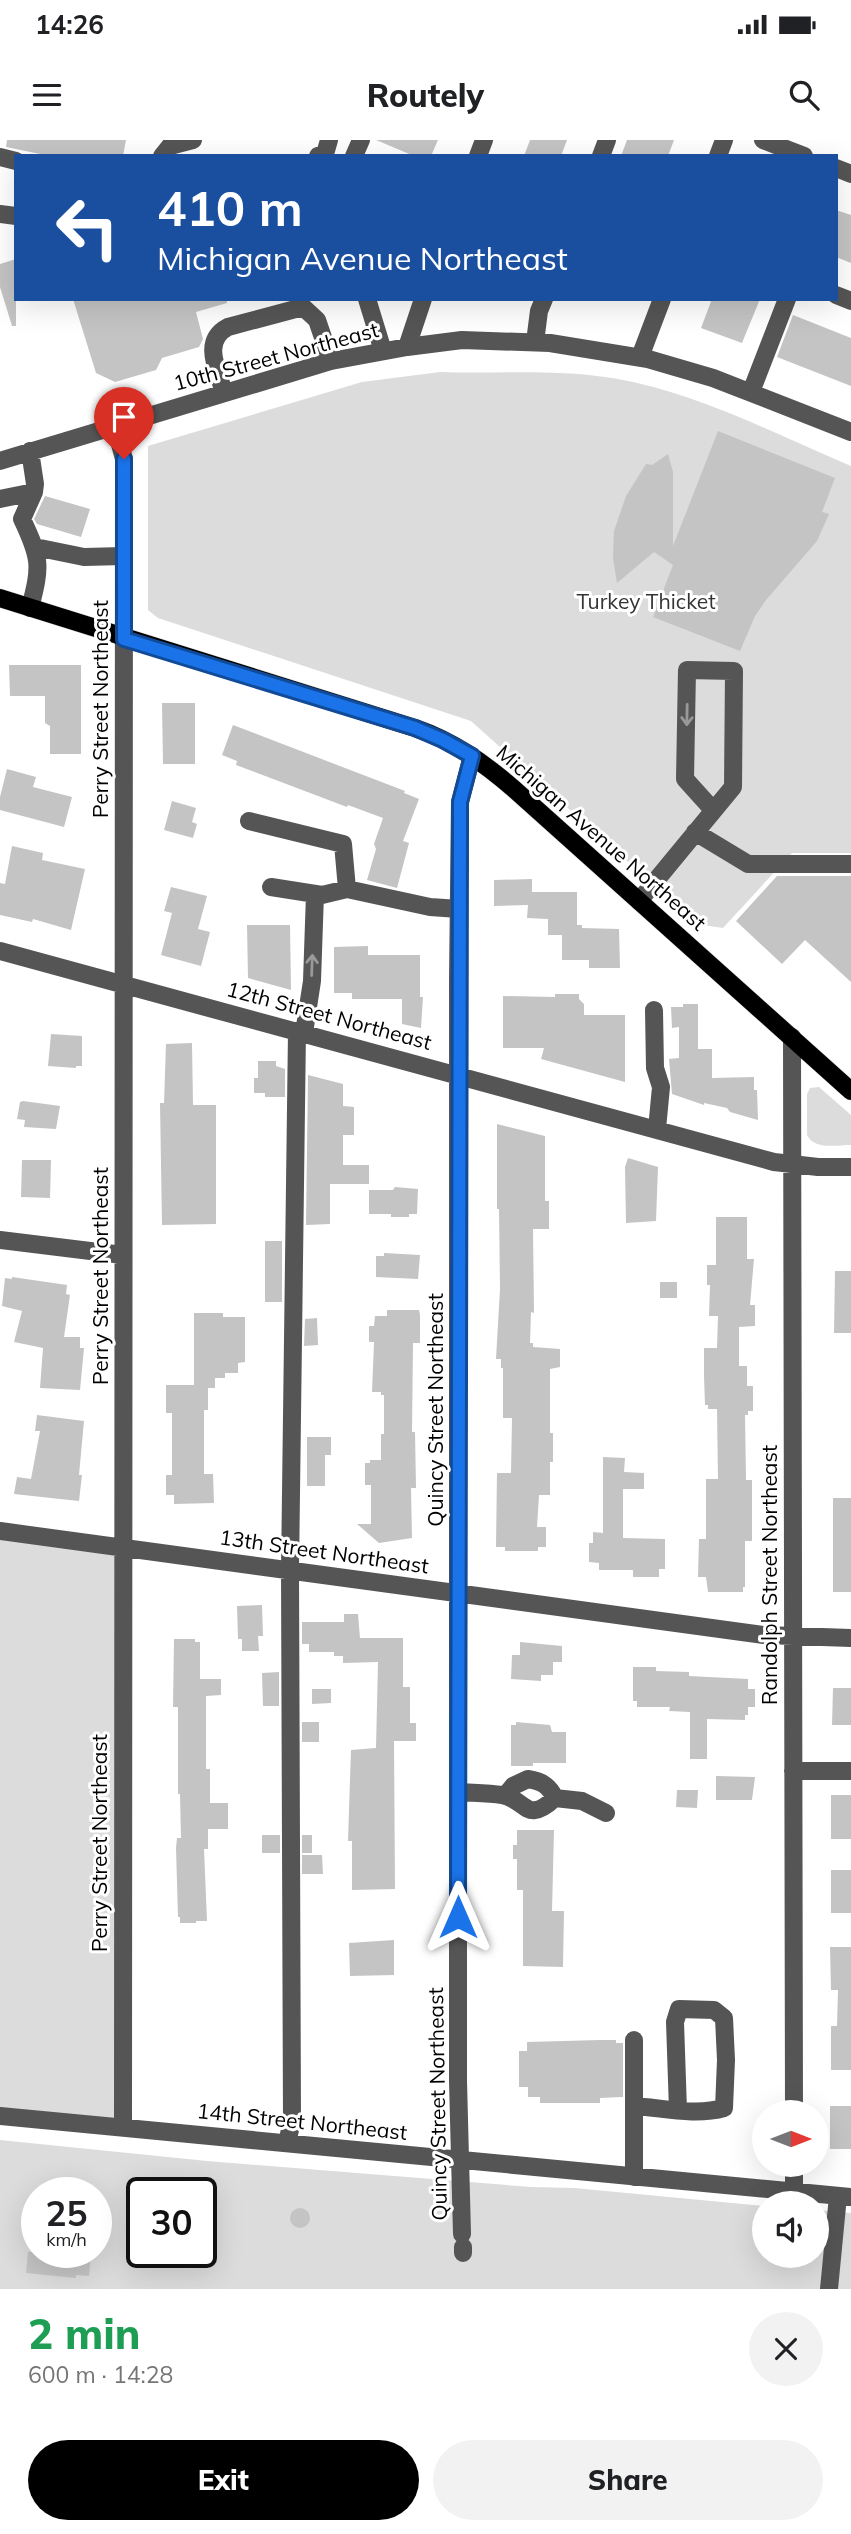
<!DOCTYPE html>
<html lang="en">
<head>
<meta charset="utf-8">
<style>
  body { margin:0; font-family:Mulish,sans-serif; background:#f2f2f2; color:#202124; height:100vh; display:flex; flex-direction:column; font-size:26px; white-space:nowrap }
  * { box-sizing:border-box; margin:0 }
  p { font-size:23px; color:#757577 }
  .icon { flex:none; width:38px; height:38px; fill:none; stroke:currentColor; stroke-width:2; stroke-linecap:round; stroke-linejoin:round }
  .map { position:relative; height:2149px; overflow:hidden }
  .drawer { display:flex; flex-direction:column; background:#fff; flex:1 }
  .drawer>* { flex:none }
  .hud { position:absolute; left:14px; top:14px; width:824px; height:147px; border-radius:0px; box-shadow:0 7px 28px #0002; background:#1a4fa0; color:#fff; overflow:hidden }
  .needle { width:46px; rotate:90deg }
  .buttons { position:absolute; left:752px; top:1960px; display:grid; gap:14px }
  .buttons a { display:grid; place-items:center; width:77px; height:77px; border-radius:50%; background:#fff; box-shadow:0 7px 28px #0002; font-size:35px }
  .speed { position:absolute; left:21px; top:2037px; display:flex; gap:14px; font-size:35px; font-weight:700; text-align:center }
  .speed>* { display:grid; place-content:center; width:91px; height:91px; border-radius:50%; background:#fff; box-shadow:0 7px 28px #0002; line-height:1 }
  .speed small { font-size:18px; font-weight:400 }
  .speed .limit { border:4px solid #111; border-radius:10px; background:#fff; color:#111 }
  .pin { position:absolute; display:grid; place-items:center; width:60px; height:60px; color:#fff; margin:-72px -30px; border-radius:50% 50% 50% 0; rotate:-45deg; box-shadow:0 0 7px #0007 }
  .pin .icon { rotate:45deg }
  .me { position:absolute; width:77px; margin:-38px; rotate:0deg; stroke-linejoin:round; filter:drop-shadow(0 0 5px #0008) }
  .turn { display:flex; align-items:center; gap:24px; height:147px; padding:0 28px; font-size:32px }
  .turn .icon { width:91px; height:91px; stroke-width:2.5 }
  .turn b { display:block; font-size:49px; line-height:60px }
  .round { display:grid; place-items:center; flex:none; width:74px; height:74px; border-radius:37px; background:#f2f2f2 }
  .head { display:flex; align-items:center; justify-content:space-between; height:119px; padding:0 28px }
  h1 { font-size:42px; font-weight:800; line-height:52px; color:#1e9e55 }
  .action { display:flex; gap:14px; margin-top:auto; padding:14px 28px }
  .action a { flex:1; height:80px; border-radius:42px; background:#000; color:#fff; font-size:28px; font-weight:800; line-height:80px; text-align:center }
  .action a+a { background:#f2f2f2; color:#202124 }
  .status { display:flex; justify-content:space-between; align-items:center; height:49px; padding:0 35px; background:#fff; direction:ltr }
  .status svg { height:19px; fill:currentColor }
  header { display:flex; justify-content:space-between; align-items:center; height:91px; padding:0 28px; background:#fff; font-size:32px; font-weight:800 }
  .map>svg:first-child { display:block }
  .green { fill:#dcdcdc; fill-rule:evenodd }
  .building { fill:#c4c4c4 }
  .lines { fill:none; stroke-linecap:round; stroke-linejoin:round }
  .major-casing { stroke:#dbdbdb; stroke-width:19 }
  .minor { stroke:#555; stroke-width:18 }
  .major { stroke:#000; stroke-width:18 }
  .oneway { stroke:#999 }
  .route-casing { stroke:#114b97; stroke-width:18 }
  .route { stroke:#1a73e8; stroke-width:12 }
  .labels { text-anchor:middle; stroke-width:6; stroke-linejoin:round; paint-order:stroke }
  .street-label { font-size:21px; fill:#000; stroke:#fff }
  .park-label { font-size:21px; fill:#333; stroke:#fff }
</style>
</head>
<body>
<div class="status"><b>14:26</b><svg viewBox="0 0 49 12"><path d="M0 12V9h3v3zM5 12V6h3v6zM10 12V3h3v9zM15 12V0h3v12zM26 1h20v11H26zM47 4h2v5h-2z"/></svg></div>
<header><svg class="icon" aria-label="menu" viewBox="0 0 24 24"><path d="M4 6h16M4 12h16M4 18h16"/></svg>Routely<svg class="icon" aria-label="search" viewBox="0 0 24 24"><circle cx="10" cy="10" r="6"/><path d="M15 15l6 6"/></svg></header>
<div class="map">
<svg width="851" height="2149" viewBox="0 0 851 2149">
  <rect width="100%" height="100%" fill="#fff"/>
  <path class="green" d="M 440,232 C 495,234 551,229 605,237 C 690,249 773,293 851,326 L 851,713 L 792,713 L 723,788 L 697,784 L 471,581 L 158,478 L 148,470 L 148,306 L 362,242 Z
    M 819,947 L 851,975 L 851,1005 C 836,1005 814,1010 807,995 L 807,954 L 810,948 Z
    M 0,1391 L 123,1408 L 123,1987 L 0,1976 Z
    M 0,2000 L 207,2021 L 531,2047 L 574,2048 L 765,2066 L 765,2116 L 817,2116 L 817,2070 L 851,2073 L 851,2149 L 0,2149 ZM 37,2053 L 96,2053 L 96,2112 L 37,2112 ZM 142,2053 L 201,2053 L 201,2112 L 142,2112 Z"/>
  <path class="building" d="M 7,0 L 126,0 L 123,16 L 50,16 L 6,7 Z
    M 376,0 L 438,0 L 431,16 L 414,16 Z
    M 530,0 L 567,0 L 561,16 L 524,16 Z
    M 627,0 L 674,0 L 668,16 L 621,16 Z
    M 836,70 L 851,75 L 851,123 L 836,117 Z
    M 16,119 L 16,186 L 12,186 L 0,147 L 0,124 Z
    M 73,159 L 227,159 L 227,163 L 196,172 L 203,199 L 199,207 L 162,218 L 156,230 L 115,242 L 96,233 Z
    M 712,159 L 760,159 L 742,203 L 701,188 Z
    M 793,175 L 851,198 L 851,246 L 777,217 Z
    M 718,291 L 835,338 L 822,372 L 829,374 L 817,401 L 766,460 L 755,476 L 740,511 L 653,477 L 673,425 L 654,412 L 617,443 L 613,418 L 614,391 L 626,356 L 646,324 L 652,325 L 668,314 L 673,332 L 673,406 Z
    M 45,356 L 90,369 L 81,397 L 37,384 L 34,379 Z
    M 9,525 L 81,525 L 81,614 L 50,614 L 50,586 L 45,583 L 45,556 L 10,556 Z
    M 162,563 L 195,563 L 195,624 L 163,624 Z
    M 233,585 L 405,651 L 404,653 L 419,659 L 403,701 L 409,703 L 397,748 L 367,740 L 376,709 L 374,704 L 383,678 L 348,665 L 347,667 L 236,625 L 237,621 L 222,615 Z
    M 7,629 L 36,637 L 33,647 L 72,657 L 64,687 L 0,670 L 0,657 Z
    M 172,661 L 196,668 L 192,682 L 197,684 L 193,698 L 164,690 Z
    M 12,706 L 43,713 L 42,720 L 85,729 L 71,790 L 33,779 L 32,782 L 0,775 L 0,743 L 5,744 Z
    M 777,736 L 851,736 L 851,842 L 805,800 L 782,824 L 736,781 Z
    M 532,739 L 532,752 L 577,752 L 577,785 L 582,785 L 582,788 L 619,789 L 620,828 L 589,828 L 589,820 L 562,820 L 562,795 L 548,795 L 548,779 L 527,778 L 528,765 L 494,766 L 494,740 Z
    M 171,747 L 207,756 L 198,789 L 210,792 L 201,826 L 161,815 L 172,773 L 164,771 Z
    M 247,785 L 290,785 L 291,850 L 248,838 Z
    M 368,806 L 368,815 L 420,815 L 420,857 L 423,857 L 421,888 L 402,884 L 402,859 L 352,859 L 352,853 L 334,853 L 334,807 Z
    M 555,854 L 579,854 L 579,859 L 584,864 L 584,875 L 625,875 L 625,942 L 541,919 L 544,908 L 503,908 L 503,856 L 555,857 Z
    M 683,864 L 698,864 L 698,909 L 712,909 L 712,938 L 754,937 L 754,950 L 757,950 L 758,980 L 730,972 L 727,968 L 704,963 L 704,965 L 672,954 L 669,919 L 679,918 L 679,887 L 672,888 L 671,867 L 683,867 Z
    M 51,894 L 82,896 L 82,926 L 76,926 L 76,928 L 48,926 Z
    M 192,903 L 193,965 L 216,965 L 216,1084 L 162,1085 L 160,963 L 164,963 L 166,904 Z
    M 258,921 L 276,921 L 276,926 L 285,929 L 285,957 L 265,957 L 265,953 L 254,953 L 254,938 L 258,938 Z
    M 308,935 L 343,944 L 343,966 L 354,967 L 354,995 L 343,995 L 343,1025 L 369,1025 L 369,1044 L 330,1044 L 330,1084 L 306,1085 Z
    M 23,961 L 60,966 L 56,989 L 24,987 L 25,980 L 17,979 L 20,962 Z
    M 497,984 L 545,996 L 545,1061 L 549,1061 L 549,1089 L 533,1089 L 534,1173 L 531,1172 L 530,1203 L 533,1203 L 533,1207 L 560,1209 L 560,1227 L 550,1229 L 550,1293 L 553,1293 L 553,1322 L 550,1322 L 550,1355 L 539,1355 L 537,1387 L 546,1387 L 546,1407 L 538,1407 L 538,1411 L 505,1411 L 505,1407 L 496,1407 L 497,1333 L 511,1333 L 512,1278 L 503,1278 L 503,1228 L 501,1228 L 501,1219 L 496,1219 L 500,1149 L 499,1069 L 497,1069 Z
    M 628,1018 L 658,1027 L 656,1081 L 626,1083 L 625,1027 Z
    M 22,1020 L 51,1020 L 50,1058 L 21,1057 Z
    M 395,1047 L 418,1049 L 417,1074 L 409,1074 L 409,1077 L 391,1077 L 391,1074 L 369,1074 L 369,1050 L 393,1050 Z
    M 716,1077 L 747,1077 L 747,1119 L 754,1119 L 750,1165 L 755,1165 L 755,1186 L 739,1187 L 739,1226 L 747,1226 L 747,1246 L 753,1246 L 753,1271 L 748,1271 L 748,1275 L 745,1275 L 746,1340 L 752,1340 L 752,1401 L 745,1401 L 745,1447 L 743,1447 L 743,1452 L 708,1452 L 706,1437 L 698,1437 L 699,1399 L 706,1399 L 706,1339 L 718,1339 L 717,1269 L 708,1269 L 708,1265 L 705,1265 L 704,1236 L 704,1208 L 717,1208 L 718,1176 L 709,1176 L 710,1145 L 707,1145 L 707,1125 L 716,1125 Z
    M 265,1101 L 282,1101 L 282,1162 L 265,1162 Z
    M 384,1113 L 420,1115 L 418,1139 L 376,1137 L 376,1116 L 384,1116 Z
    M 835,1131 L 851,1131 L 851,1193 L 834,1193 Z
    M 12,1137 L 67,1145 L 66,1154 L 70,1155 L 64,1197 L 80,1197 L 80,1208 L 84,1208 L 80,1250 L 40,1248 L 43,1208 L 14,1202 L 22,1171 L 2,1166 L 5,1138 L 12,1139 Z
    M 660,1142 L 677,1142 L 677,1158 L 660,1158 Z
    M 387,1170 L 419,1170 L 420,1175 L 420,1203 L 413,1203 L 412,1292 L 415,1292 L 416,1348 L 411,1348 L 412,1398 L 379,1403 L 357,1384 L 371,1384 L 371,1345 L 365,1345 L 365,1323 L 370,1323 L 370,1320 L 381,1320 L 381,1294 L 384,1294 L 384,1255 L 381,1255 L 381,1252 L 372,1252 L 374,1202 L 369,1202 L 369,1186 L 374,1186 L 375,1176 L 387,1176 Z
    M 194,1173 L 223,1173 L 223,1177 L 245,1177 L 245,1222 L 238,1223 L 238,1233 L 225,1233 L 225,1238 L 215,1238 L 215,1248 L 208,1248 L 208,1270 L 204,1270 L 204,1334 L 213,1334 L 214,1363 L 174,1364 L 174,1355 L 166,1355 L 166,1335 L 172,1335 L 172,1273 L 166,1273 L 166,1245 L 194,1245 Z
    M 317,1178 L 318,1205 L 304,1206 L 305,1179 Z
    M 37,1275 L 84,1281 L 79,1335 L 82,1335 L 79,1361 L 14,1354 L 17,1337 L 31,1339 L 40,1291 L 35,1291 Z
    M 307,1297 L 331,1297 L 331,1315 L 325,1315 L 325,1346 L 307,1346 Z
    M 603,1317 L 625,1318 L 624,1332 L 644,1333 L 644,1349 L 623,1349 L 623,1398 L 665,1399 L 665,1429 L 659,1429 L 659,1437 L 633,1437 L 633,1430 L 599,1430 L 599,1423 L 589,1422 L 589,1403 L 593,1403 L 593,1392 L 603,1393 Z
    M 833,1358 L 851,1358 L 851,1452 L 833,1452 Z
    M 262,1465 L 263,1496 L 258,1496 L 259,1511 L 242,1511 L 242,1499 L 238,1499 L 237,1466 Z
    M 344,1474 L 358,1474 L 360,1498 L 403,1498 L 403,1547 L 410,1547 L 410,1583 L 416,1583 L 416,1601 L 394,1601 L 395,1749 L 352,1750 L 352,1701 L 348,1701 L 351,1610 L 376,1608 L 378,1522 L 343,1523 L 343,1516 L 334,1516 L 334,1512 L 309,1512 L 309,1504 L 302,1504 L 302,1482 L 344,1482 Z
    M 174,1499 L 195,1499 L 195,1502 L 200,1502 L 200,1539 L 221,1539 L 221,1555 L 206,1556 L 206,1629 L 210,1629 L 210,1663 L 228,1663 L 228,1689 L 208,1689 L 208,1709 L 204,1709 L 207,1781 L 196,1781 L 196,1783 L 180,1783 L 180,1777 L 178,1777 L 176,1708 L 177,1698 L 181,1698 L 180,1654 L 178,1654 L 178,1567 L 173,1567 Z
    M 520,1502 L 562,1506 L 562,1522 L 553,1522 L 553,1535 L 541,1535 L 541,1541 L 511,1539 L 512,1515 L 520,1515 Z
    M 633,1527 L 656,1527 L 656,1531 L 689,1532 L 689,1536 L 748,1539 L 748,1549 L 755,1549 L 755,1567 L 748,1567 L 748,1575 L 745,1575 L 745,1580 L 707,1579 L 707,1619 L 690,1619 L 690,1572 L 669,1571 L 670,1567 L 637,1567 L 637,1561 L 633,1561 Z
    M 279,1532 L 279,1566 L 263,1566 L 262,1533 Z
    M 833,1548 L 851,1548 L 851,1585 L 832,1585 Z
    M 312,1549 L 331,1549 L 331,1563 L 312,1564 Z
    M 302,1582 L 319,1582 L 319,1602 L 302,1602 Z
    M 516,1582 L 550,1585 L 552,1592 L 566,1592 L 566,1623 L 533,1623 L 533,1626 L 511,1626 L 511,1585 L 516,1585 Z
    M 716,1636 L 755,1637 L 752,1660 L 716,1660 Z
    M 677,1650 L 698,1650 L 697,1668 L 676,1667 Z
    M 831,1655 L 851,1655 L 851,1699 L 831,1699 Z
    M 517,1690 L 554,1690 L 552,1771 L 564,1771 L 563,1827 L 523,1826 L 523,1750 L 517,1750 L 517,1719 L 513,1719 L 513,1705 L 517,1705 Z
    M 262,1695 L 280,1695 L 280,1713 L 262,1713 Z
    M 302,1695 L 312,1695 L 312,1713 L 302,1713 Z
    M 302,1715 L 322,1715 L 323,1734 L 302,1734 Z
    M 831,1730 L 851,1730 L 851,1773 L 831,1773 Z
    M 394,1800 L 394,1835 L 350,1836 L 349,1803 Z
    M 830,1807 L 851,1807 L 851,1930 L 831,1930 L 831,1886 L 837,1886 L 838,1850 L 831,1850 Z
    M 600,1900 L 616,1900 L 616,1903 L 623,1903 L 623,1957 L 600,1958 L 600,1963 L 540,1963 L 540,1957 L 528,1957 L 528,1947 L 519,1947 L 519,1911 L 527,1911 L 527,1902 Z
    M 830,1966 L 851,1966 L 851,2009 L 830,2009 Z
    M290 2078a10 10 0 1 1 20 0a10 10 0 1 1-20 0Z
    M 28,2112 L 78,2112 L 91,2115 L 89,2136 L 76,2135 L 76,2138 L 26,2133 Z"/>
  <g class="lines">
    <g class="major-casing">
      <path id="major" d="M 0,458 L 415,588 C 453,601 484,623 514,649 L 851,951"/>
    </g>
    <path class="minor" d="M 763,0 L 804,16
      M 162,16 L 170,6 L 193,0
      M 318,16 L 325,14 L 329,0
      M 354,16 L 361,0
      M 478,16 L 484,0
      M 601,16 L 607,0
      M 718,16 L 724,0
      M 0,17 L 16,21
      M 836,28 L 851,34
      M 0,74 L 16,76
      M 836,155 L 851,161
      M 367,159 L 383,211
      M 535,202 L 539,171 L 544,159
      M 407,207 L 423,159
      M 640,217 L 662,159
      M 751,252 L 787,159
      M 224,253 C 218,230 201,201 228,187 L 303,167 L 317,180 L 331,221
      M 115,286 L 124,319 L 123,1987
      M 0,321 L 331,221 L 407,207 L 462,200 L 550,203 L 648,219 L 713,238 L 851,292
      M 0,359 L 34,352 L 35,344 L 30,311
      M 35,407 L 84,417 L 124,416
      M 30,468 C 41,426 41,419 22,379 L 34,352
      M 249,681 L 343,704 L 347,749 L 430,767 L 459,769
      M 695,692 L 748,724 L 851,724
      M 271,747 L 322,755 L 347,749
      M 639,761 L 733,647 L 734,531 L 687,530 L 685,639 L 713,670
      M 0,811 L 774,1022 L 818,1027 L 851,1027
      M 654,870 L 655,928 L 661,947 L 657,989
      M 304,893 L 312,841 L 315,754
      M 792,897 L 794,1972
      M 0,1100 L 123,1115
      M 0,1391 L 764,1495 L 851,1498
      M 793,1631 L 851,1631
      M 458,1652 C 472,1653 488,1653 502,1655 C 527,1660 526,1685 555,1658 C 549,1646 542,1641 528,1639 L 513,1646 L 505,1656
      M 555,1658 L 582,1661 L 606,1673
      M 634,1900 L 634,2037
      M 634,1966 C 663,1968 696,1976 724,1968 L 726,1920 L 724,1878 L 714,1870 L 679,1869 L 675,1882 L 678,1970
      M 0,1976 L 851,2057
      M 287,2003 L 292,1981 L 290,1430 L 297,891
      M 794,2025 L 794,2051
      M 462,2094 L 458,1941 L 458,838 L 460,662 L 472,616
      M 463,2107 L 463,2113
      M 829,2149 L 838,2056"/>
    <use href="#major" class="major"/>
  </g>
  <defs><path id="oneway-shaft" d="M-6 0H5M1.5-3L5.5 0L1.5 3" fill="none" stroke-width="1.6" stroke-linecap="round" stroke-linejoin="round" transform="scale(1.75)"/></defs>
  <g class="oneway">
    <use href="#oneway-shaft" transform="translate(687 575) rotate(91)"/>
    <use href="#oneway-shaft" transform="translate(312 825) rotate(-88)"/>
  </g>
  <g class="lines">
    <g class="route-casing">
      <path id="route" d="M 124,319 L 124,499 L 415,588 L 443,600 L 472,616 L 460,662 L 460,690 L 458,1777"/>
    </g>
    <use href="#route" class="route"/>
  </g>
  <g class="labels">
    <g class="street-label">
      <text transform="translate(276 217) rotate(-15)" y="7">10th Street Northeast</text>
      <text transform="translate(101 569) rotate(-90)" y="7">Perry Street Northeast</text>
      <text transform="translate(601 698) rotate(41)" y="7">Michigan Avenue Northeast</text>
      <text transform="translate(329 876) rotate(15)" y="7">12th Street Northeast</text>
      <text transform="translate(101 1136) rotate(-90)" y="7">Perry Street Northeast</text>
      <text transform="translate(436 1270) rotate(-90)" y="7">Quincy Street Northeast</text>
      <text transform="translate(324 1412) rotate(8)" y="7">13th Street Northeast</text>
      <text transform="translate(770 1435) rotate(-90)" y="7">Randolph Street Northeast</text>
      <text transform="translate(100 1703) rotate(-90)" y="7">Perry Street Northeast</text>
      <text transform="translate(438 1964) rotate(-91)" y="7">Quincy Street Northeast</text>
      <text transform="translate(302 1982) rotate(6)" y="7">14th Street Northeast</text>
    </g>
    <g class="park-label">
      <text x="646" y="469">Turkey Thicket</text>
    </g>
  </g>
</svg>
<div class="buttons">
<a><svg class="needle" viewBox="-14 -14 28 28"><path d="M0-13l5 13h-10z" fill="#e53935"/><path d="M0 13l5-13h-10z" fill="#757577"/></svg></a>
<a><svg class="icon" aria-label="sound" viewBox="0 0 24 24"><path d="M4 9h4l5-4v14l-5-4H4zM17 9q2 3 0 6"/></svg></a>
</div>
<div class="speed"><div>25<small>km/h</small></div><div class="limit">30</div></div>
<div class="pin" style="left:124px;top:319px;background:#d93025"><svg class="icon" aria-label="arrive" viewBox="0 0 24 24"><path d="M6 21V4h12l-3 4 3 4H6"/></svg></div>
<svg class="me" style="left:458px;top:1777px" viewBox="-20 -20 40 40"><path d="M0-17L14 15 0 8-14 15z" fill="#1a73e8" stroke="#fff" stroke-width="4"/></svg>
<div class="hud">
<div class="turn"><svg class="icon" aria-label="left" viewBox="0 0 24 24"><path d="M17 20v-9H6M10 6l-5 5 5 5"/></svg><div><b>410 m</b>Michigan Avenue Northeast</div></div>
</div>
</div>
<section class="drawer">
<div class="head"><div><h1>2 min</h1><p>600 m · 14:28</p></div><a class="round"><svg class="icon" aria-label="close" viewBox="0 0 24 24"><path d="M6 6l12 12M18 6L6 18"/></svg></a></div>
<div class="action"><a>Exit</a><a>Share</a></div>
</section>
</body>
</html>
